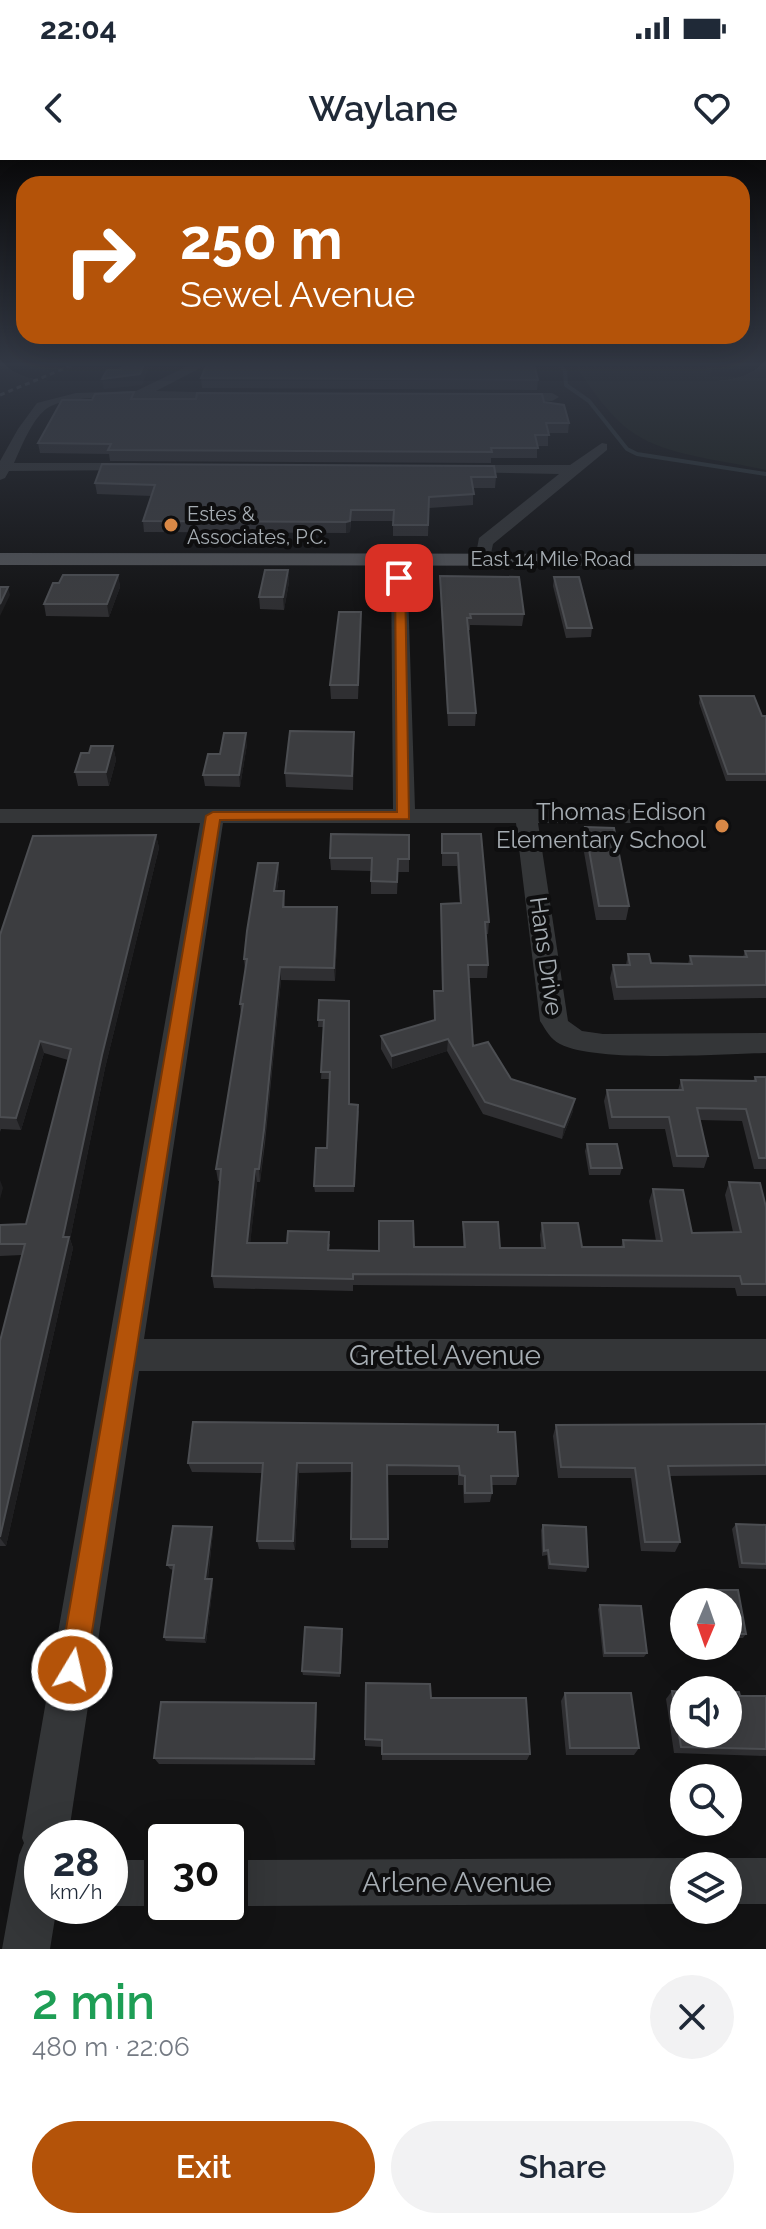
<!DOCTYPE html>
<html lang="en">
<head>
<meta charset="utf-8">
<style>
  body { margin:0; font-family:Raleway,sans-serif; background:#f2f2f3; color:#1f2937; height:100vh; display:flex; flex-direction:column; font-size:30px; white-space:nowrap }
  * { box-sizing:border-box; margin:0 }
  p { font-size:26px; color:#747a83 }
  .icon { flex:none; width:44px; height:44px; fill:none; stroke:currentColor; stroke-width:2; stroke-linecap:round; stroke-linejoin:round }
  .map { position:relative; height:1789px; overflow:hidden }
  .panel { display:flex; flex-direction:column; background:#fff; flex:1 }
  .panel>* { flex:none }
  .hud { position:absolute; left:16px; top:16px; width:734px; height:168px; border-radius:24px; box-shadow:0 8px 32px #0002; background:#b45309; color:#fff; overflow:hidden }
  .needle { width:52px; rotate:182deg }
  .controls { position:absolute; left:670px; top:1428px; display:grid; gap:16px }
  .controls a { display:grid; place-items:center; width:72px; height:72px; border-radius:50%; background:#fff; box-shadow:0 8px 32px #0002; font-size:40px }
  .speed { position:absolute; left:24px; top:1660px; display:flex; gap:16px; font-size:40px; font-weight:700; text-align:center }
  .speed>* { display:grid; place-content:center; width:104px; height:104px; border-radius:50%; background:#fff; box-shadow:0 8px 32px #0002; line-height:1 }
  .speed small { font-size:20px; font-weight:400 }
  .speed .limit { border:4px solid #111; border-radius:12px; background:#fff; color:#111 }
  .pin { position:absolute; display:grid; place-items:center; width:68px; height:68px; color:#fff; margin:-34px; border-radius:16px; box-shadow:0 4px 12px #0006 }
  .me { position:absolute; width:88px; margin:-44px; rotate:9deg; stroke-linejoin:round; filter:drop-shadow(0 0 6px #0008) }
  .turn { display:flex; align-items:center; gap:28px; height:168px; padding:0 32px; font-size:36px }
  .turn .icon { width:104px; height:104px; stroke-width:2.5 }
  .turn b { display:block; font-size:56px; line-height:68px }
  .round { display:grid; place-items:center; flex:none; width:84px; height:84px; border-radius:42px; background:#f2f2f3 }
  .summary { display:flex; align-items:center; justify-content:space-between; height:136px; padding:0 32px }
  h1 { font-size:48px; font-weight:600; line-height:60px; color:#1e9e55 }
  .primary-button { display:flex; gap:16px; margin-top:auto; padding:16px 32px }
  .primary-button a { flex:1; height:92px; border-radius:48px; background:#b45309; color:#fff; font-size:32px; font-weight:600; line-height:92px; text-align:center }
  .primary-button a+a { background:#f2f2f3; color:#1f2937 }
  .status { display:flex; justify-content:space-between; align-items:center; height:56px; padding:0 40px; background:#fff; direction:ltr }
  .status svg { height:22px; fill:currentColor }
  header { display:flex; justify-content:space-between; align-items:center; height:104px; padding:0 32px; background:#fff; font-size:36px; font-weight:600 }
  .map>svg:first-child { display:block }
  .green { fill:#1a1e19 }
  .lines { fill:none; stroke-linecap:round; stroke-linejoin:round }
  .stream { stroke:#2b3336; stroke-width:4 }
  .minor { fill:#343638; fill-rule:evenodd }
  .major { fill:#515357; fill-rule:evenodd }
  .rail { stroke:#474a4d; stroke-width:3; stroke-dasharray:5 4; stroke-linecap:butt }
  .wall { fill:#2f2f32 }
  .shaded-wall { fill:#1e1e20 }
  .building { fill:#3c3d40; stroke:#4c4e52; stroke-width:2 }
  .route { fill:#b45309; stroke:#753606; stroke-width:2 }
  .poi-dot { fill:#d98846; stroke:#0e0e0f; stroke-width:3 }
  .labels { text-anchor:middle; stroke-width:8; stroke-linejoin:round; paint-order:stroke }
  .far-poi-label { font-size:20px; fill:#a6adb3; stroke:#0e0e0f; text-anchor:start }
  .far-street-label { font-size:20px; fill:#a6adb3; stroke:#0e0e0f }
  .poi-label { font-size:24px; fill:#a6adb3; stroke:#0e0e0f; text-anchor:end }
  .street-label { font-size:24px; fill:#a6adb3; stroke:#0e0e0f }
  .near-street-label { font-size:28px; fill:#a6adb3; stroke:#0e0e0f }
</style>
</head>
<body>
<div class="status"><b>22:04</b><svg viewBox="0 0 49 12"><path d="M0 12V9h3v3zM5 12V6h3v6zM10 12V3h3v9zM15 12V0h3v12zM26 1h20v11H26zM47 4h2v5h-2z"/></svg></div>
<header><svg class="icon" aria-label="back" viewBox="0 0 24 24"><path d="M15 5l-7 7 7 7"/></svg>Waylane<svg class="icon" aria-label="heart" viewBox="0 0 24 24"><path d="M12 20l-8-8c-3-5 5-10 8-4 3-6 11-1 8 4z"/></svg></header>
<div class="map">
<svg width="766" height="1789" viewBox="0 0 766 1789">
  <rect width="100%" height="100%" fill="#131314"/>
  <path class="green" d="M 574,204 L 714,204 L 710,216 L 766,218 L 766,310 C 728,301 667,296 635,274 C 610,258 591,228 574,204 Z"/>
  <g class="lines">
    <path class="stream" d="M 559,204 L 565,211 L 566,225 L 589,241 L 627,289 L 637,294 L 766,314"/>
    <path class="minor" d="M 192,204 L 208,204 L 156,231 L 233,233 L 240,237 L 238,240 C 194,248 80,225 46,249 C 31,261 22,286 14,303 L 136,303 L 141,304 L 141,310 L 9,311 L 5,318 L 0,320 L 0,301 L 18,269 L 37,243 L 76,233 L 136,231 Z
      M 507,233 L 552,233 L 559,237 L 552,241 L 502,240 L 500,237 Z
      M 602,283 L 607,284 L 607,290 L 493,384 L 489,403 L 477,403 L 475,399 L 479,378 L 559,314 L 458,312 L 453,311 L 453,305 L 570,305 Z
      M 399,394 L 407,399 L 415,649 L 669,649 L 677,651 L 680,656 L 677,661 L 669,663 L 538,663 L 568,861 L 582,871 L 603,874 L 766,873 L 766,893 C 719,894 597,903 560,884 C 550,879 546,870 540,861 L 516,663 L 223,663 L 144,1179 L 766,1179 L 766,1211 L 139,1211 L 68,1678 L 42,1678 L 42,1746 L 57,1746 L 50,1789 L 2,1789 L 19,1695 L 24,1683 L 22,1678 L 200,663 L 0,663 L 0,649 L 393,649 L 391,399 Z
      M 684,1698 L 701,1706 L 684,1706 L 684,1744 L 230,1746 L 229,1746 L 230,1700 Z
      M 728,1698 L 766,1698 L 766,1744 L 728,1744 L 728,1706 L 711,1706 Z
      M 110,1700 L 162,1700 L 163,1746 L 109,1746 Z"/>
    <path class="major" d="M 0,393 L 766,394 L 766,406 L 0,405 Z"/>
    <path class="rail" d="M 0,235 L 75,204"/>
  </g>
  <path class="wall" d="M 201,218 L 538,220 L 537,230 L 202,228 Z
    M 135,239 L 544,242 L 569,263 L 568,273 L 548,273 L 548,286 L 537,286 L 537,298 L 491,298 L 491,303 L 110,301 L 109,294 L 40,293 L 38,283 Z
    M 496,317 L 495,328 L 473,328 L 473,345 L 429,348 L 428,376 L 393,376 L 393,361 L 351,361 L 350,372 L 346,373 L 144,372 L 143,361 L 152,336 L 97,334 L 95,323 Z
    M 288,410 L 289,422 L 284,450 L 260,449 L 259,437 Z
    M 118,415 L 120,427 L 109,457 L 46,456 L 44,444 L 59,423 Z
    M 440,416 L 524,454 L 522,466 L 470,465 L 470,470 L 468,470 L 476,553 L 475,566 L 448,566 L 440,427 Z
    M 554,417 L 592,468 L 591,477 L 566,478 L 553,426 Z
    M 361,465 L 358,539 L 331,539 L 330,525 Z
    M 700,536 L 762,556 L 766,556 L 766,621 L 726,621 L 699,543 Z
    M 247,584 L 240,627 L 205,626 L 203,615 L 220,594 Z
    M 354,585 L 353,630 L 286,627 L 285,613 Z
    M 113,586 L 116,600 L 109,626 L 78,626 L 75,612 L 89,593 Z
    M 585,667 L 629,746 L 626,760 L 596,760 L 582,681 Z
    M 442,674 L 481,674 L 489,762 L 488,774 L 486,774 L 488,805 L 487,818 L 469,818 L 473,886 L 511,919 L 573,951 L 562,979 L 483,954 L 447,891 L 392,909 L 381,889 L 381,876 L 434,860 L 434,831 L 442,831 L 441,744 L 460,743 L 457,706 L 442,706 Z
    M 156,675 L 159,688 L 105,908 L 70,1079 L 73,1088 L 6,1386 L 0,1386 L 0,1181 L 22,1095 L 0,1096 L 0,1065 L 26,1064 L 68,900 L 44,893 L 21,970 L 1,969 L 0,972 L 0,775 Z
    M 409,675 L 409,712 L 398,712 L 397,734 L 371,734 L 371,711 L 331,710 L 330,698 Z
    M 278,703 L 279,716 L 277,731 L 284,731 L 285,747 L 338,760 L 335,821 L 281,820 L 265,983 L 260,1022 L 257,1022 L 250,1083 L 330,1084 L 329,1091 L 379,1091 L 414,1087 L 463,1087 L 463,1062 L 500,1088 L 541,1088 L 540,1075 L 542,1063 L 582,1087 L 621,1087 L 623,1080 L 656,1081 L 649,1041 L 653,1029 L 692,1073 L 733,1072 L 725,1035 L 729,1022 L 766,1047 L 766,1136 L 737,1136 L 735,1128 L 353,1125 L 353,1131 L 214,1128 L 212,1116 L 220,1021 L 218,1021 L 216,1009 L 241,855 L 240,844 L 245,810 L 244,799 Z
    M 745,791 L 766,791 L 766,838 L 614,840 L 610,818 L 613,805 L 626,805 L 628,794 L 651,803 L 688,804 L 690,796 L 743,797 Z
    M 319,840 L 349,944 L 359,951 L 354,1032 L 315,1032 L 314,1026 L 327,988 L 330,919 L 321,919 L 324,867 L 318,867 Z
    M 755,917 L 766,917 L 766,1009 L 754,1009 L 742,961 L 700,960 L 708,996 L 704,1008 L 673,1007 L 665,969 L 609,969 L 604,941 L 607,930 L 678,930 L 681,920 L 753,921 Z
    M 587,984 L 622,1008 L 620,1015 L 589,1015 L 585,991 Z
    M 766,1264 L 766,1315 L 670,1316 L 680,1382 L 675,1392 L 641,1391 L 631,1318 L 558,1318 L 553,1276 L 556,1265 Z
    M 498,1272 L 518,1316 L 516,1325 L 491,1325 L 492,1333 L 490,1342 L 464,1343 L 463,1325 L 458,1325 L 458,1315 L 388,1315 L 388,1388 L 351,1388 L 352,1312 L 299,1313 L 295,1390 L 259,1389 L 257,1381 L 262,1313 L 192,1312 L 188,1303 Z
    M 736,1364 L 766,1365 L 766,1409 L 739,1408 L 732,1369 Z
    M 543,1365 L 588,1407 L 586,1412 L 548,1409 L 547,1395 L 542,1396 L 541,1370 Z
    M 213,1372 L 208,1419 L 213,1424 L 206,1483 L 166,1481 L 164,1477 L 173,1410 L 170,1409 L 167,1405 Z
    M 716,1430 L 738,1430 L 746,1474 L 743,1478 L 728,1478 L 728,1442 L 713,1442 L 713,1434 Z
    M 600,1445 L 647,1493 L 644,1497 L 603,1497 L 598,1449 Z
    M 343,1473 L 340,1517 L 303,1515 L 302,1511 Z
    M 672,1531 L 740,1536 L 766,1536 L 766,1596 L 674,1593 L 666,1539 Z
    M 565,1533 L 639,1588 L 634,1595 L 566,1595 L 561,1541 Z
    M 431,1538 L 530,1594 L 527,1600 L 382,1600 L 382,1587 L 365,1586 L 365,1579 Z
    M 317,1550 L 315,1605 L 159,1604 L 154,1598 Z"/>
  <path class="shaded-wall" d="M 144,204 L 148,204 L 149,207 L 142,225 L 104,229 L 102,219 Z
    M 351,350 L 350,372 L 346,373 L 346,362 Z
    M 288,410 L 289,422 L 284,450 L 283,437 Z
    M 118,415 L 120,427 L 109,457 L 107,444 Z
    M 8,427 L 10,435 L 0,456 L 0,444 Z
    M 246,573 L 247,584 L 240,627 L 239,615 Z
    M 113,586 L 116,600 L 109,626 L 106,612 Z
    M 156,675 L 159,688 L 105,908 L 70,1079 L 73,1088 L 6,1386 L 0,1378 L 63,1077 L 102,895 Z
    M 278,703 L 279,716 L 275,743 L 274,731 Z
    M 337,747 L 338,760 L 335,821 L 334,808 Z
    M 280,807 L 281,820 L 260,1022 L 259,1009 Z
    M 448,879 L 447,891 L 392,909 L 392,896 Z
    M 40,881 L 44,893 L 21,970 L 16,958 Z
    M 575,939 L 573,951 L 562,979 L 564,967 Z
    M 255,1009 L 257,1022 L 249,1095 L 247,1083 Z
    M 0,1020 L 3,1028 L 0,1039 Z
    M 297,1303 L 299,1313 L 295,1390 L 293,1381 Z
    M 212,1367 L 213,1372 L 207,1424 L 205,1419 Z
    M 212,1419 L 213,1424 L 206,1483 L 204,1478 Z
    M 316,1543 L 317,1550 L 315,1605 L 314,1599 Z"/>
  <path class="building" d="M 123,204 L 144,204 L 140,214 L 102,219 L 107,210 L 121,210 Z
    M 207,204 L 534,204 L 538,220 L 201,218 Z
    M 134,232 L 131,239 L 196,239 L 197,233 L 542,234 L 544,242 L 564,245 L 569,263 L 546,263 L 549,275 L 535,275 L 538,288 L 491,288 L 492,292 L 108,290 L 111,284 L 38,283 L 62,240 L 92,240 L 95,234 Z
    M 102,304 L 494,306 L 496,317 L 471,317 L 474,334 L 429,337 L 428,365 L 393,365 L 394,350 L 351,350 L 350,361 L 346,362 L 143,361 L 155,325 L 95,323 Z
    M 265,410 L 288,410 L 283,437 L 259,437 Z
    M 63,415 L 118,415 L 107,444 L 44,444 L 53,423 L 59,423 Z
    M 440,416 L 519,417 L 524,454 L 470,454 L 471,458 L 467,458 L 476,553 L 448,553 Z
    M 554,417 L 579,417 L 592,468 L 567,468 Z
    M 0,427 L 8,427 L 0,444 Z
    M 339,452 L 361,452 L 358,525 L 330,525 Z
    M 700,536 L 754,536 L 762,556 L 766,556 L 766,614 L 728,614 Z
    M 290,571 L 354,572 L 352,616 L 285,613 Z
    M 224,573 L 246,573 L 239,615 L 203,615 L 208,594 L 220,594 Z
    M 91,586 L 113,586 L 106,612 L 75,612 L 81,593 L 89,593 Z
    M 585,667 L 614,668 L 629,746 L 599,746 Z
    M 331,674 L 409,675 L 409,699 L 398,699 L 397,722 L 371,721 L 372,698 L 330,698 Z
    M 442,674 L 481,674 L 489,762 L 485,762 L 488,805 L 468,805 L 473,886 L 488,882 L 511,919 L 575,939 L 564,967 L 485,942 L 448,879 L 392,896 L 381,876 L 435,860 L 434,831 L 443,831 L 441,744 L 461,743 L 458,693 L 442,693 Z
    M 156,675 L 102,895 L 63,1077 L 69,1077 L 0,1377 L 0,1181 L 25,1084 L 0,1084 L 0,1065 L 26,1064 L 71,889 L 40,881 L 16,958 L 0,957 L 0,775 L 33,676 Z
    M 258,703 L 278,703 L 274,731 L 284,731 L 283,747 L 337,747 L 334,808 L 280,807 L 264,970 L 259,1009 L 255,1009 L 247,1083 L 287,1083 L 288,1071 L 329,1072 L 328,1090 L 379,1091 L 379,1061 L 413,1061 L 414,1087 L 465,1087 L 463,1062 L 498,1062 L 500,1088 L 545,1088 L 542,1063 L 578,1063 L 582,1087 L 624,1087 L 623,1080 L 662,1081 L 653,1029 L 683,1030 L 692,1073 L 741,1072 L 729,1022 L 760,1023 L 766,1047 L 766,1124 L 742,1124 L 740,1116 L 353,1114 L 353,1119 L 212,1116 L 221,1009 L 216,1009 L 243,844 L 240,844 L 247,799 L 244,799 L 247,771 Z
    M 745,791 L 766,791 L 766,825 L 617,827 L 613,805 L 630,805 L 628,794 L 649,794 L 651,803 L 692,804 L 690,796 L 747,797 Z
    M 319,840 L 349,841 L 349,944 L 358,945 L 354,1026 L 314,1026 L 316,988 L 327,988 L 330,912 L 321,912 L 324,860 L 318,860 Z
    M 755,917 L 766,917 L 766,998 L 759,998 L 746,949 L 697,948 L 708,996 L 677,996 L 669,957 L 612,957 L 607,930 L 683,930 L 681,920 L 756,921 Z
    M 587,984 L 617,984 L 622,1008 L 591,1008 Z
    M 193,1262 L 498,1265 L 498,1272 L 515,1272 L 518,1316 L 491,1316 L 492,1333 L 465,1333 L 465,1316 L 460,1315 L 459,1306 L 387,1305 L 388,1379 L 351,1379 L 352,1303 L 297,1303 L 293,1381 L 257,1381 L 263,1303 L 188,1303 Z
    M 766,1264 L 766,1305 L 668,1306 L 680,1382 L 645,1382 L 635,1308 L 561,1307 L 556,1265 Z
    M 736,1364 L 766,1365 L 766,1404 L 742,1403 Z
    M 543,1365 L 586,1367 L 588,1407 L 550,1404 L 548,1390 L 544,1391 Z
    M 173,1366 L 212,1367 L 205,1419 L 212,1419 L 204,1478 L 164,1477 L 174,1405 L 167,1405 Z
    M 716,1430 L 738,1430 L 746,1474 L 728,1474 L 728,1442 L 716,1442 Z
    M 600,1445 L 641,1446 L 647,1493 L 605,1493 Z
    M 305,1467 L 342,1469 L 340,1513 L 302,1511 Z
    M 366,1523 L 430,1524 L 431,1538 L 526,1538 L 530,1594 L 382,1594 L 382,1580 L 365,1579 Z
    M 672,1531 L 684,1532 L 684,1574 L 728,1574 L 728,1532 L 739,1532 L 740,1536 L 766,1536 L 766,1589 L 681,1587 Z
    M 565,1533 L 631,1533 L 639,1588 L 570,1588 Z
    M 161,1542 L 316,1543 L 314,1599 L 154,1598 Z"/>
  <linearGradient id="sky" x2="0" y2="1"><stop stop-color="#0a0a0b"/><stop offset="0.45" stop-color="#333945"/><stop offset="1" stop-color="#333945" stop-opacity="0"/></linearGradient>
  <rect width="766" height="454" fill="url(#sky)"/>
  <path class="route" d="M 395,416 L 405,418 L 409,659 L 220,660 L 86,1510 L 82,1520 L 72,1524 L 63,1520 L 59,1510 L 206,656 L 213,652 L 397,652 Z"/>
  <g class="poi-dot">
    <circle cx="171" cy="365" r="8"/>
    <circle cx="722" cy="666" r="8"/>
  </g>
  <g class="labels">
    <g class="far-poi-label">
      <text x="187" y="361">Estes &amp;<tspan x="187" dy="23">Associates, P.C.</tspan></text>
    </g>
    <g class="far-street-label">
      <text x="551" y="406">East 14 Mile Road</text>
    </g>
    <g class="poi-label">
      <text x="706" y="660">Thomas Edison<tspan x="706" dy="28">Elementary School</tspan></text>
    </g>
    <g class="street-label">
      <text transform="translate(546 796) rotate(82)" y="8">Hans Drive</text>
    </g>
    <g class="near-street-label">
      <text x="445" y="1205">Grettel Avenue</text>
      <text x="457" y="1732">Arlene Avenue</text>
    </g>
  </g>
</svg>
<div class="controls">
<a><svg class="needle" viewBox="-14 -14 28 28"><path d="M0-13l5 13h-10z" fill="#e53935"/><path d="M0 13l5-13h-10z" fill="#747a83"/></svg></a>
<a><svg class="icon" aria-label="sound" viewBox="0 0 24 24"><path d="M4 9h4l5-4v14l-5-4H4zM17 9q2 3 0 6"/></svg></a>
<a><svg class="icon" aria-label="search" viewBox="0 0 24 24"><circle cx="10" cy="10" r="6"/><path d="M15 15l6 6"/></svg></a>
<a><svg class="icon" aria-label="layers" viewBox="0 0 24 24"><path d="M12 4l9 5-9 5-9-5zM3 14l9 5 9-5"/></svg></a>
</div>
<div class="speed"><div>28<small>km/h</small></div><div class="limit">30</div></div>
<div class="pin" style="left:399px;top:418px;background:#d93025"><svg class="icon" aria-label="arrive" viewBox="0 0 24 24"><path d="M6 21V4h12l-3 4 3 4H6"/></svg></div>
<svg class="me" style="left:72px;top:1510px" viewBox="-20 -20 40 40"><circle r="17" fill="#b45309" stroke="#fff" stroke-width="3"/><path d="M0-11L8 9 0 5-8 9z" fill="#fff"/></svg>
<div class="hud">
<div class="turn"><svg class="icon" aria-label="right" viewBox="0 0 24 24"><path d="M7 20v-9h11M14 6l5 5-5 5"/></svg><div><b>250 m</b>Sewel Avenue</div></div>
</div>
</div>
<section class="panel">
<div class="summary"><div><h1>2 min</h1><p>480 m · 22:06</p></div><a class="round"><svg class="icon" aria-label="close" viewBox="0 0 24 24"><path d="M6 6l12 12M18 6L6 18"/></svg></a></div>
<div class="primary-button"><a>Exit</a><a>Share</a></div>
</section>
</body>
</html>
